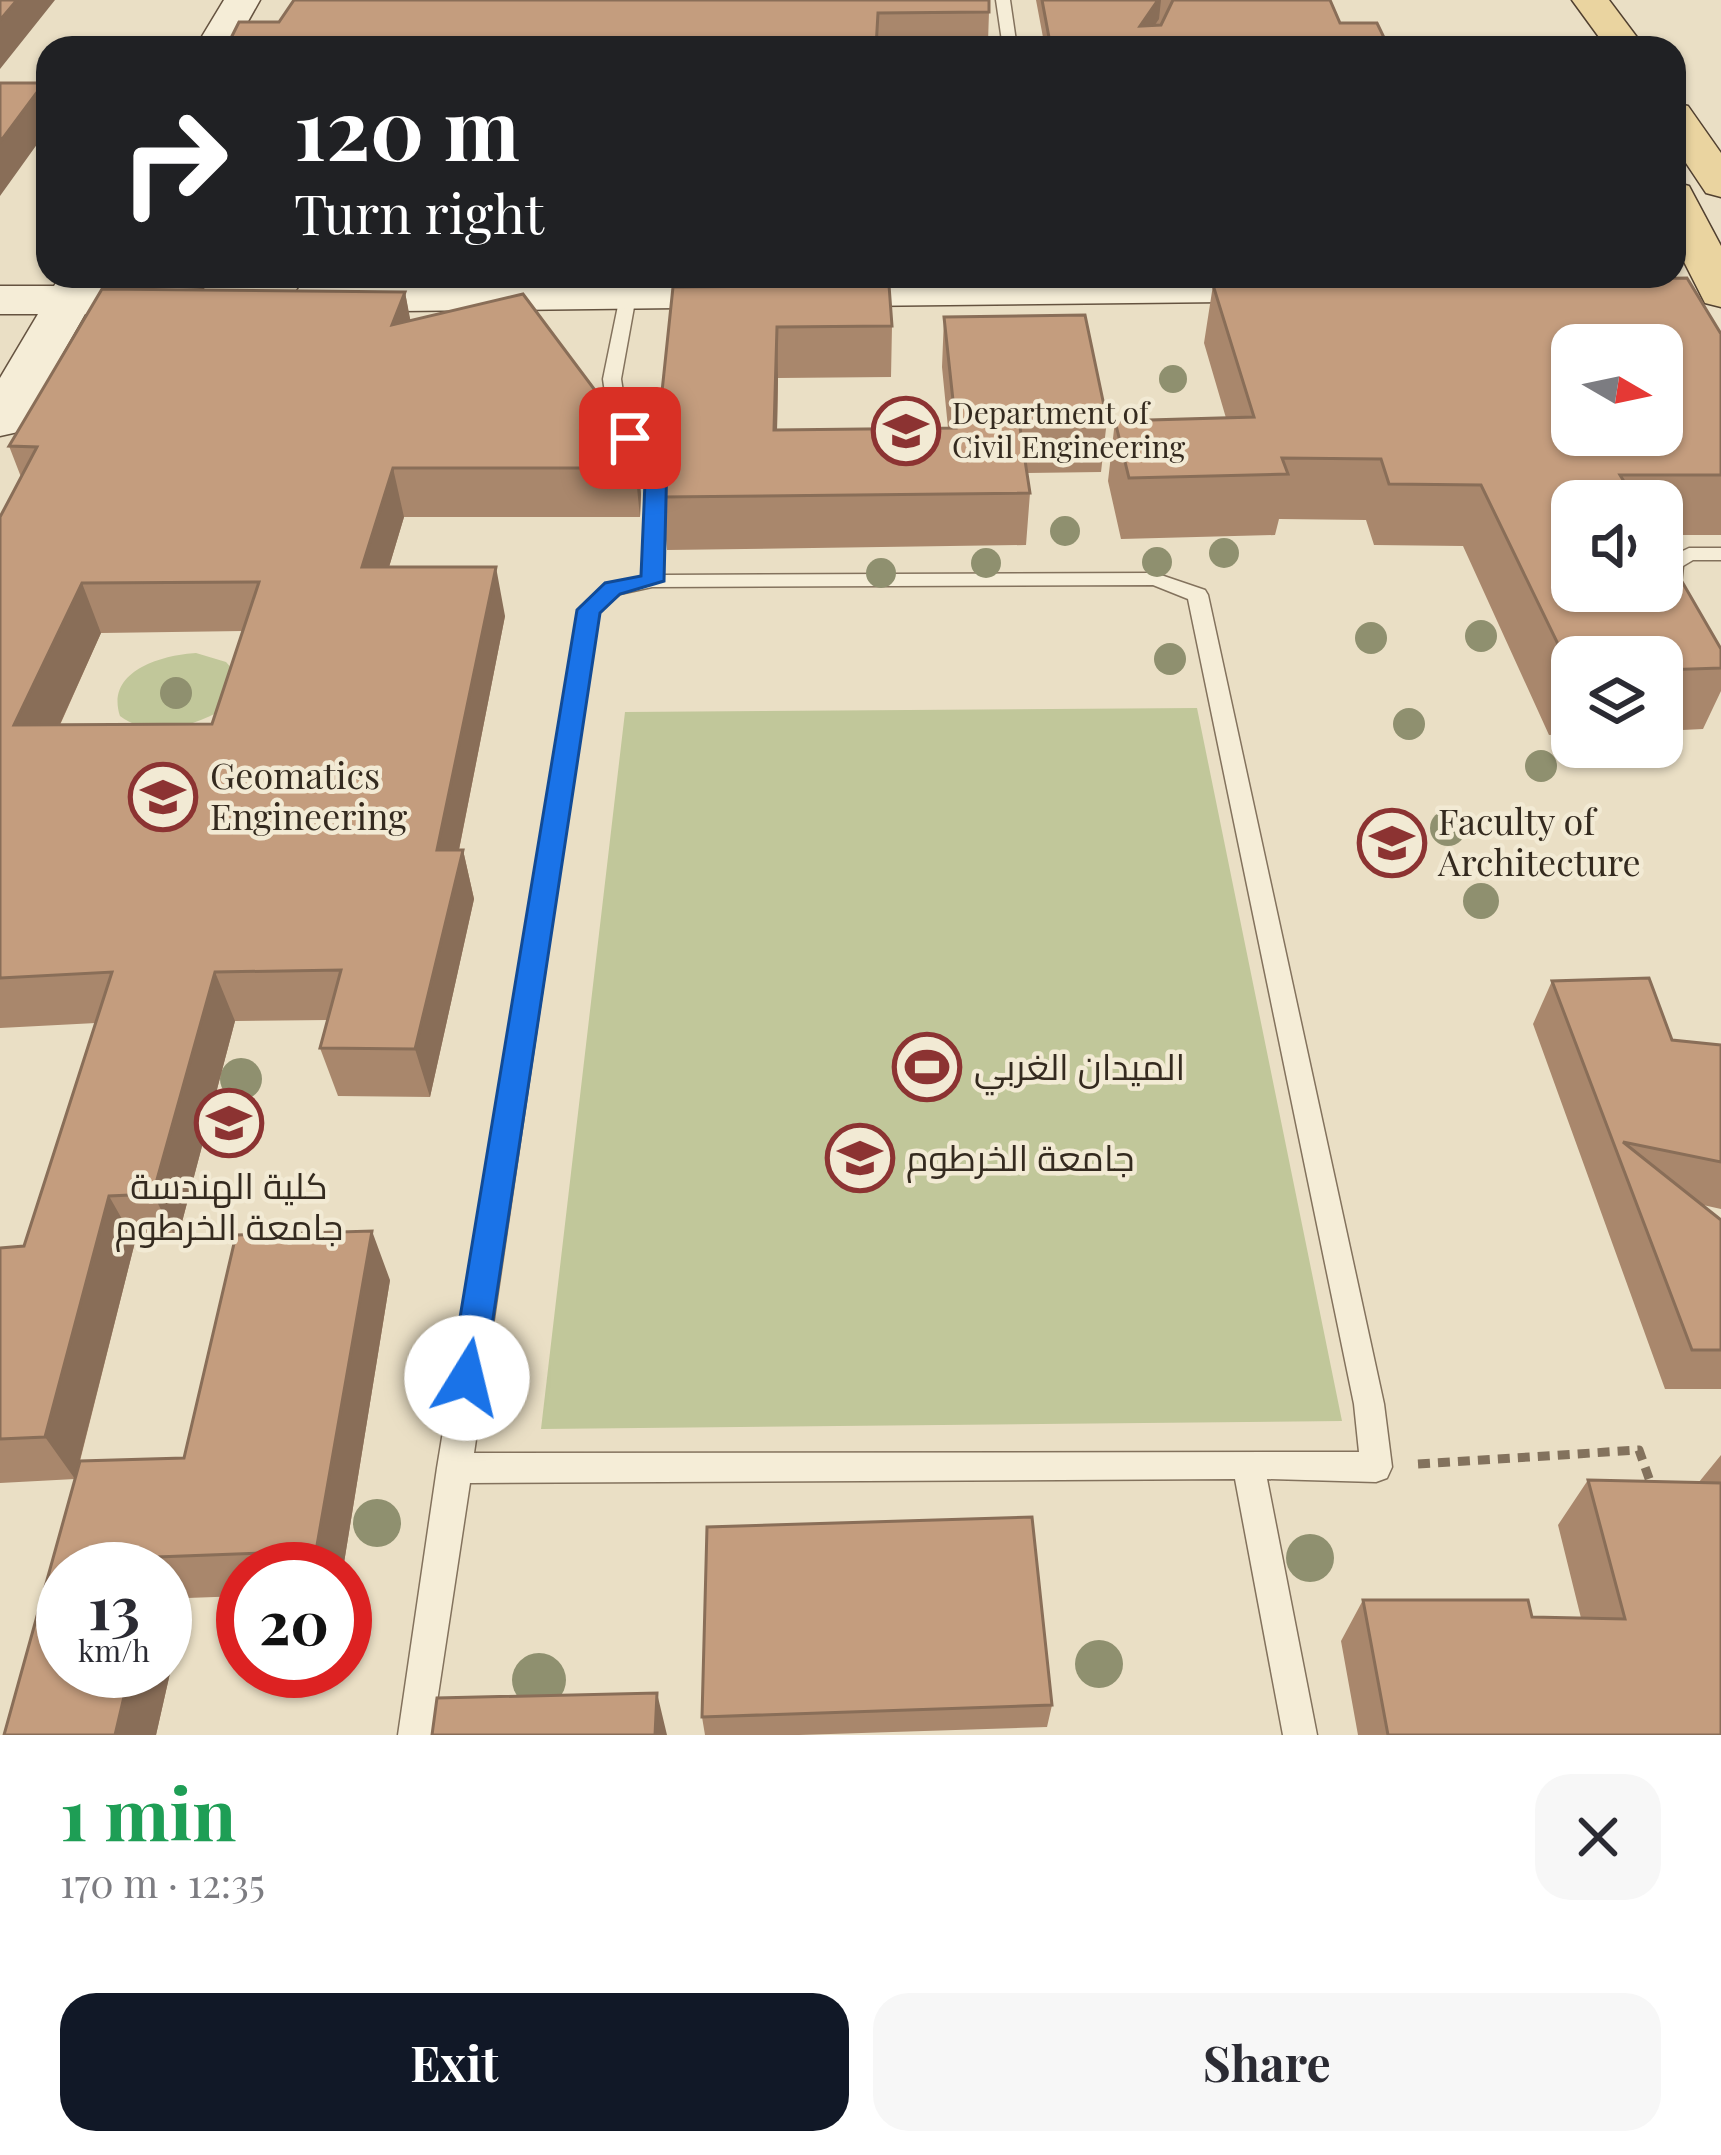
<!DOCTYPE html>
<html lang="en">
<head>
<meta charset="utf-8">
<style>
  body { margin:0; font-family:"Playfair Display",Cairo,serif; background:#f7f7f7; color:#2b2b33; height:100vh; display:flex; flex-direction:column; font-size:45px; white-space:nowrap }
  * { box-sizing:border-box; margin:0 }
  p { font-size:39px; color:#7c7c81 }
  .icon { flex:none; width:66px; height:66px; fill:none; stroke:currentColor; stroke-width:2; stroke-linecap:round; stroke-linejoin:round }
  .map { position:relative; height:1735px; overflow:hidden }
  .drawer { display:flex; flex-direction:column; background:#fff; flex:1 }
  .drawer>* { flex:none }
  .banner { position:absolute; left:36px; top:36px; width:1650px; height:252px; border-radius:36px; box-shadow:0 3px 9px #0004; background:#202124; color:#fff; overflow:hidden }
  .needle { width:78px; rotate:99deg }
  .fabs { position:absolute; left:1551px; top:324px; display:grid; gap:24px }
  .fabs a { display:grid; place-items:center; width:132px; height:132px; border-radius:24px; background:#fff; box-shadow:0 3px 9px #0004; font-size:60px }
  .speed { position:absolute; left:36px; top:1542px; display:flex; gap:24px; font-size:60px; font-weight:700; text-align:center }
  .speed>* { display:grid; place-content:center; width:156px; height:156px; border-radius:50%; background:#fff; box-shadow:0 3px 9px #0004; line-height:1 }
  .speed small { font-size:30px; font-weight:400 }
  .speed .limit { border:18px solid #d22; background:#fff; color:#111 }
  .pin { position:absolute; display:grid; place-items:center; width:102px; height:102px; color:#fff; margin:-51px; border-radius:24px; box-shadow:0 6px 18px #0006 }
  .me { position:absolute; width:132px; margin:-66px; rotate:9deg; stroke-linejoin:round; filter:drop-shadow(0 0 9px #0008) }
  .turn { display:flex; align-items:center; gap:42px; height:252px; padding:0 60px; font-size:54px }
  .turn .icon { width:156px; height:156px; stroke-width:2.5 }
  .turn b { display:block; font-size:84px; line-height:102px }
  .round { display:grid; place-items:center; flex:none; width:126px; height:126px; border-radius:36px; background:#f7f7f7 }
  .overview { display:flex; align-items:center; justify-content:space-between; height:204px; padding:0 60px }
  h1 { font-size:72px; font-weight:700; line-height:90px; color:#1e9e55 }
  .cta { display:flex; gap:24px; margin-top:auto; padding:24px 60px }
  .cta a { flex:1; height:138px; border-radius:36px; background:#111827; color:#fff; font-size:48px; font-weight:700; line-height:138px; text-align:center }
  .cta a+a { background:#f7f7f7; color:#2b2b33 }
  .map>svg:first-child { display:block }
  .green { fill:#c1c79a }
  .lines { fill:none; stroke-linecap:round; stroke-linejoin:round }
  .lane-casing { stroke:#83725d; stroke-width:3 }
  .secondary-casing { stroke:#655340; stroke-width:3 }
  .primary-casing { stroke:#514030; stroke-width:3 }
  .path { stroke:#83725d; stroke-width:9; stroke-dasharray:12 8; stroke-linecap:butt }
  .lane { fill:#f5edd7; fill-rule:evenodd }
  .secondary { fill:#f5edd7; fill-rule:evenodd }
  .primary { fill:#ead4a0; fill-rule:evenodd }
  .tree { fill:#8f906f }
  .wall { fill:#a9876c; fill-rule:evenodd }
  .shaded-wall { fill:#896e58 }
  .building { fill:#c49d7e; stroke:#896e58; stroke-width:3; fill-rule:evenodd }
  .route { fill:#1a73e8; stroke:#114b97; stroke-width:3 }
  .labels { text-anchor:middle; stroke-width:9; stroke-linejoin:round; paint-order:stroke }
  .far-poi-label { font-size:30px; fill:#342a1f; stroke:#f2ead4; text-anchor:start }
  .poi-label { font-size:36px; fill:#342a1f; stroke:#f2ead4; text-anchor:start }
</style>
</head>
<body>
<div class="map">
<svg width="1721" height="1735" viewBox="0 0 1721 1735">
  <rect width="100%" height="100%" fill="#eadfc5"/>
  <path class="green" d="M 196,653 L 226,662 L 235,672 L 223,709 C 195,727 148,738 120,716 C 105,671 162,655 196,653 Z
    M 1197,708 L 1342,1421 L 541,1429 L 625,712 Z"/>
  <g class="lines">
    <g class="lane-casing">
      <path id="lane" d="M 996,0 L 1010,0 L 1017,48 L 1003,48 Z
        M 628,291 L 636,296 L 621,379 L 628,425 L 666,459 L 662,575 L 1155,573 L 1205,590 L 1208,595 L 1384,1404 L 1392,1467 L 1387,1478 L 1376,1482 L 1267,1479 L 1317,1735 L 1283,1735 L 1235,1479 L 470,1483 L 432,1735 L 398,1735 L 437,1468 L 578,610 L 606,584 L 642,577 L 647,461 L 610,427 L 603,379 L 620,296 ZM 1153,585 L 1188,599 L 1354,1404 L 1359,1452 L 474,1453 L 598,612 L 620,594 L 652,587 Z
        M 1721,548 L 1721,560 L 1693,560 L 1683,566 L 1680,594 L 1670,600 L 1663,599 L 1660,594 L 1666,559 L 1689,548 Z"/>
    </g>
    <g class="secondary-casing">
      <path id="secondary" d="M 224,0 L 260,0 L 233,48 L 195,48 Z
        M 60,276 L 106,276 L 101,285 L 203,289 L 210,299 L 203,309 L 187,313 L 85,314 L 18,432 L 0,436 L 0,378 L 38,314 L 0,314 L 0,286 L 54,286 Z
        M 1303,277 L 1319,281 L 1326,291 L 1319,301 L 315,312 L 299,308 L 292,298 L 299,288 L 315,284 Z"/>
    </g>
    <g class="primary-casing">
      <path id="primary" d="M 1572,0 L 1609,0 L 1645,48 L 1607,48 Z
        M 1674,103 L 1688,106 L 1721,153 L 1721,197 L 1706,193 L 1674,145 Z
        M 1674,182 L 1689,186 L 1721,246 L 1721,307 L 1705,303 L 1674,242 Z"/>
    </g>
    <path class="path" d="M 1418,1464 L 1639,1450 L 1652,1487"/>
    <use href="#lane" class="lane"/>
    <use href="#secondary" class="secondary"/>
    <use href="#primary" class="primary"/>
  </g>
  <g class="tree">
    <circle cx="1173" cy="379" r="14"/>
    <circle cx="1065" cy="531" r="15"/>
    <circle cx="1224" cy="553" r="15"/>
    <circle cx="1157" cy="562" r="15"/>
    <circle cx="986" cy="563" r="15"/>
    <circle cx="881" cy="573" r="15"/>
    <circle cx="1481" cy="636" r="16"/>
    <circle cx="1371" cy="638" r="16"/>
    <circle cx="1170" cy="659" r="16"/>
    <circle cx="176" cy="693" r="16"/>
    <circle cx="1409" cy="724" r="16"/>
    <circle cx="1541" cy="766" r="16"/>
    <circle cx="1448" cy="828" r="18"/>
    <circle cx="1481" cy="901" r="18"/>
    <circle cx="241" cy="1079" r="21"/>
    <circle cx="377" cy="1523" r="24"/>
    <circle cx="1310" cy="1558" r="24"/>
    <circle cx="1099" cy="1664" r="24"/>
    <circle cx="539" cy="1680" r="27"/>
  </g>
  <path class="wall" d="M 294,0 L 989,12 L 988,42 L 878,42 L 877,48 L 226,48 L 279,22 Z
    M 1036,0 L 1330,0 L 1340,23 L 1389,48 L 1045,48 Z
    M 1213,285 L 1721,334 L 1721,535 L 1662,535 L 1662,501 L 1572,501 L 1721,649 L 1721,691 L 1703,729 L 1662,731 L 1662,657 L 1572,657 L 1572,734 L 1549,735 L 1463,546 L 1374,545 L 1366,520 L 1279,519 L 1275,535 L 1121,539 L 1108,481 L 1115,421 L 1226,418 L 1204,343 Z
    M 673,287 L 892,326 L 891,377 L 778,378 L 777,430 L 948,428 L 942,367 L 944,317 L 1107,420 L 1101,472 L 1027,473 L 1030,493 L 1026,545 L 667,550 L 662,497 L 665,438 L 661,401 Z
    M 405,292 L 410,321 L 636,445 L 641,494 L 640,517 L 404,517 L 389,567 L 505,616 L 459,850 L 463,850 L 474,899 L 430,1097 L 338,1096 L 320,1048 L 328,1020 L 235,1021 L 177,1241 L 135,1242 L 80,1461 L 184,1458 L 390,1280 L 343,1569 L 243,1569 L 243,1596 L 187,1598 L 156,1735 L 4,1735 L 75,1479 L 0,1483 L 0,1248 L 24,1246 L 96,1023 L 0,1028 L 0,517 L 21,477 L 9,446 ZM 243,631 L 212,724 L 60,725 L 101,633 Z
    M 1552,981 L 1672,1040 L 1721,1045 L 1721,1209 L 1703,1205 L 1721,1220 L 1721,1389 L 1665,1389 L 1533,1024 Z
    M 1721,1455 L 1721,1735 L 1358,1735 L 1341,1641 L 1363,1600 L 1532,1617 L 1581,1618 L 1558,1525 L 1588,1480 L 1699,1482 Z
    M 1052,1705 L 1047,1727 L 799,1735 L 705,1735 L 702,1717 Z"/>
  <path class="shaded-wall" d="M 17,0 L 55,0 L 0,69 L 0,20 Z
    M 1158,0 L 1161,0 L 1159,19 L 1139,48 L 1140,26 Z
    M 44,83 L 48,96 L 48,129 L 0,196 L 0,142 Z
    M 405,292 L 414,339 L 392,325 Z
    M 777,327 L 778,378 L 776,482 L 774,430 Z
    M 636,445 L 641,494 L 640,517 L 635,468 Z
    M 393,468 L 404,517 L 374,617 L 362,567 Z
    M 496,567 L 505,616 L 449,900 L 437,850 Z
    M 82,583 L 101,633 L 37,775 L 14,725 Z
    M 463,850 L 474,899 L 430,1097 L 415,1049 Z
    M 215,972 L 235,1021 L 177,1241 L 153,1194 Z
    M 109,1196 L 135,1242 L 75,1479 L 45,1437 Z
    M 372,1231 L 390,1280 L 343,1569 L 326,1569 L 316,1551 Z
    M 157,1557 L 187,1598 L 156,1735 L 115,1735 L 130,1671 L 165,1671 L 165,1569 L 154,1569 Z
    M 657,1693 L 667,1735 L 655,1735 Z"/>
  <path class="building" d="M 0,0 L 17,0 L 0,20 Z
    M 294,0 L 989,0 L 989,12 L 878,13 L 876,48 L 226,48 L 239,22 L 279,22 Z
    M 1042,0 L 1158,0 L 1140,26 L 1161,25 L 1173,0 L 1330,0 L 1340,23 L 1377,23 L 1389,48 L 1051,48 Z
    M 0,83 L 44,83 L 0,142 Z
    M 1687,278 L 1721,334 L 1721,475 L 1620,475 L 1636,501 L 1572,501 L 1572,591 L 1662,591 L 1662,547 L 1721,649 L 1721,668 L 1662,670 L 1662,657 L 1572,657 L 1572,673 L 1481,485 L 1389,484 L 1381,459 L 1282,458 L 1288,474 L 1129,478 L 1115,421 L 1254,417 L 1213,285 ZM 1572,345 L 1662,345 L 1662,435 L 1572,435 Z
    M 889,285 L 892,326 L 777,327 L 774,430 L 956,428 L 944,317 L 1085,315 L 1107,420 L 1019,421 L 1030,493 L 662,497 L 666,407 L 661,401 L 673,287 Z
    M 102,289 L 405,292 L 392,325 L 523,294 L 636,445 L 635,468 L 393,468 L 362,567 L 496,567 L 437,850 L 463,850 L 415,1049 L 320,1048 L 341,970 L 215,972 L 153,1194 L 109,1196 L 45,1437 L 0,1439 L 0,1248 L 24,1246 L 112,972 L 0,978 L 0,517 L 37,447 L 9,446 ZM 259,582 L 212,724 L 14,725 L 82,583 Z
    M 1649,978 L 1672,1040 L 1721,1045 L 1721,1162 L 1623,1142 L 1721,1220 L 1721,1350 L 1692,1350 L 1552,981 Z
    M 372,1231 L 316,1551 L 157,1557 L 154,1569 L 63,1569 L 63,1671 L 130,1671 L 115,1735 L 4,1735 L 80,1461 L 184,1458 L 236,1235 Z
    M 1588,1480 L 1721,1483 L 1721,1735 L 1388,1735 L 1363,1600 L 1528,1600 L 1532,1617 L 1625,1619 Z
    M 1032,1517 L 1052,1705 L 702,1717 L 707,1527 Z
    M 657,1693 L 655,1735 L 432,1735 L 437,1698 Z"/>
  <path class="route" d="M 622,433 L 657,443 L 667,459 L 664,581 L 620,594 L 600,613 L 484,1378 L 479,1389 L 467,1394 L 455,1389 L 450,1378 L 577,610 L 605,583 L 641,576 L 646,459 L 622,442 Z"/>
  <defs>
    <g id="university-ring" transform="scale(3.45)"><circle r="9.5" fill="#f2ead4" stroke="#8c3332" stroke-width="1.5"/><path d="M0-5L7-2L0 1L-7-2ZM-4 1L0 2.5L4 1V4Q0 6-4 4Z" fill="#8c3332"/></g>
    <g id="stadium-ring" transform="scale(3.45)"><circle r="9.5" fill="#f2ead4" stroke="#8c3332" stroke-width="1.5"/><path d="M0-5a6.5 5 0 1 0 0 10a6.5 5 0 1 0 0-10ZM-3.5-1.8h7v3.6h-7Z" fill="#8c3332"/></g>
  </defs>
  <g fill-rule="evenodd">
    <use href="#university-ring" x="906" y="431"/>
    <use href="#university-ring" x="163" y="797"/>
    <use href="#university-ring" x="1392" y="843"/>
    <use href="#stadium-ring" x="927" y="1067"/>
    <use href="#university-ring" x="229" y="1123"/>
    <use href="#university-ring" x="860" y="1158"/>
  </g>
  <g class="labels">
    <g class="far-poi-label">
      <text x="952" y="424">Department of<tspan x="952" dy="34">Civil Engineering</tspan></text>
    </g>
    <g class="poi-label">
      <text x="210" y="789">Geomatics<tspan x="210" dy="41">Engineering</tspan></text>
      <text x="1438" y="835">Faculty of<tspan x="1438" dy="41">Architecture</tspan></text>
      <text x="974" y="1080">الميدان الغربي</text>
      <text x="906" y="1171">جامعة الخرطوم</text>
      <text x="229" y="1199" text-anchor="middle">كلية الهندسة<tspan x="229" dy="41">جامعة الخرطوم</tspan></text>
    </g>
  </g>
</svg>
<div class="fabs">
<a><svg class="needle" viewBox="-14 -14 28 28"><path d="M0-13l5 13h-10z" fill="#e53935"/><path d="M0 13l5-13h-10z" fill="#7c7c81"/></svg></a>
<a><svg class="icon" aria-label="sound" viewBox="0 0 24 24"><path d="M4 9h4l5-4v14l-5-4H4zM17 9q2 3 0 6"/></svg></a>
<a><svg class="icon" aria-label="layers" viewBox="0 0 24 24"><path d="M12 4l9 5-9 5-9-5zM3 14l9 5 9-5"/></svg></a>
</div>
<div class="speed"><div>13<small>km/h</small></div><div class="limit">20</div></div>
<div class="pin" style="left:630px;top:438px;background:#d93025"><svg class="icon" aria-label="arrive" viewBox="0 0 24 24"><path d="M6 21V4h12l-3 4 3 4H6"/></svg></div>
<svg class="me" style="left:467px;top:1378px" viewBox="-20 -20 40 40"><circle r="19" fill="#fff"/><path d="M0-13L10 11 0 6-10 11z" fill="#1a73e8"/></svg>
<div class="banner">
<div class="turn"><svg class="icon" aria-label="right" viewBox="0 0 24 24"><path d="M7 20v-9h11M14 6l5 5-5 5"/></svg><div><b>120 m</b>Turn right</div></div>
</div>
</div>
<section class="drawer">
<div class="overview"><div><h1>1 min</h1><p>170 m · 12:35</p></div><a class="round"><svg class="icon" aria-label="close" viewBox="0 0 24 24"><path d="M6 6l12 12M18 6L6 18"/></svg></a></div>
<div class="cta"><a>Exit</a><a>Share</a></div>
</section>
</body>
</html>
